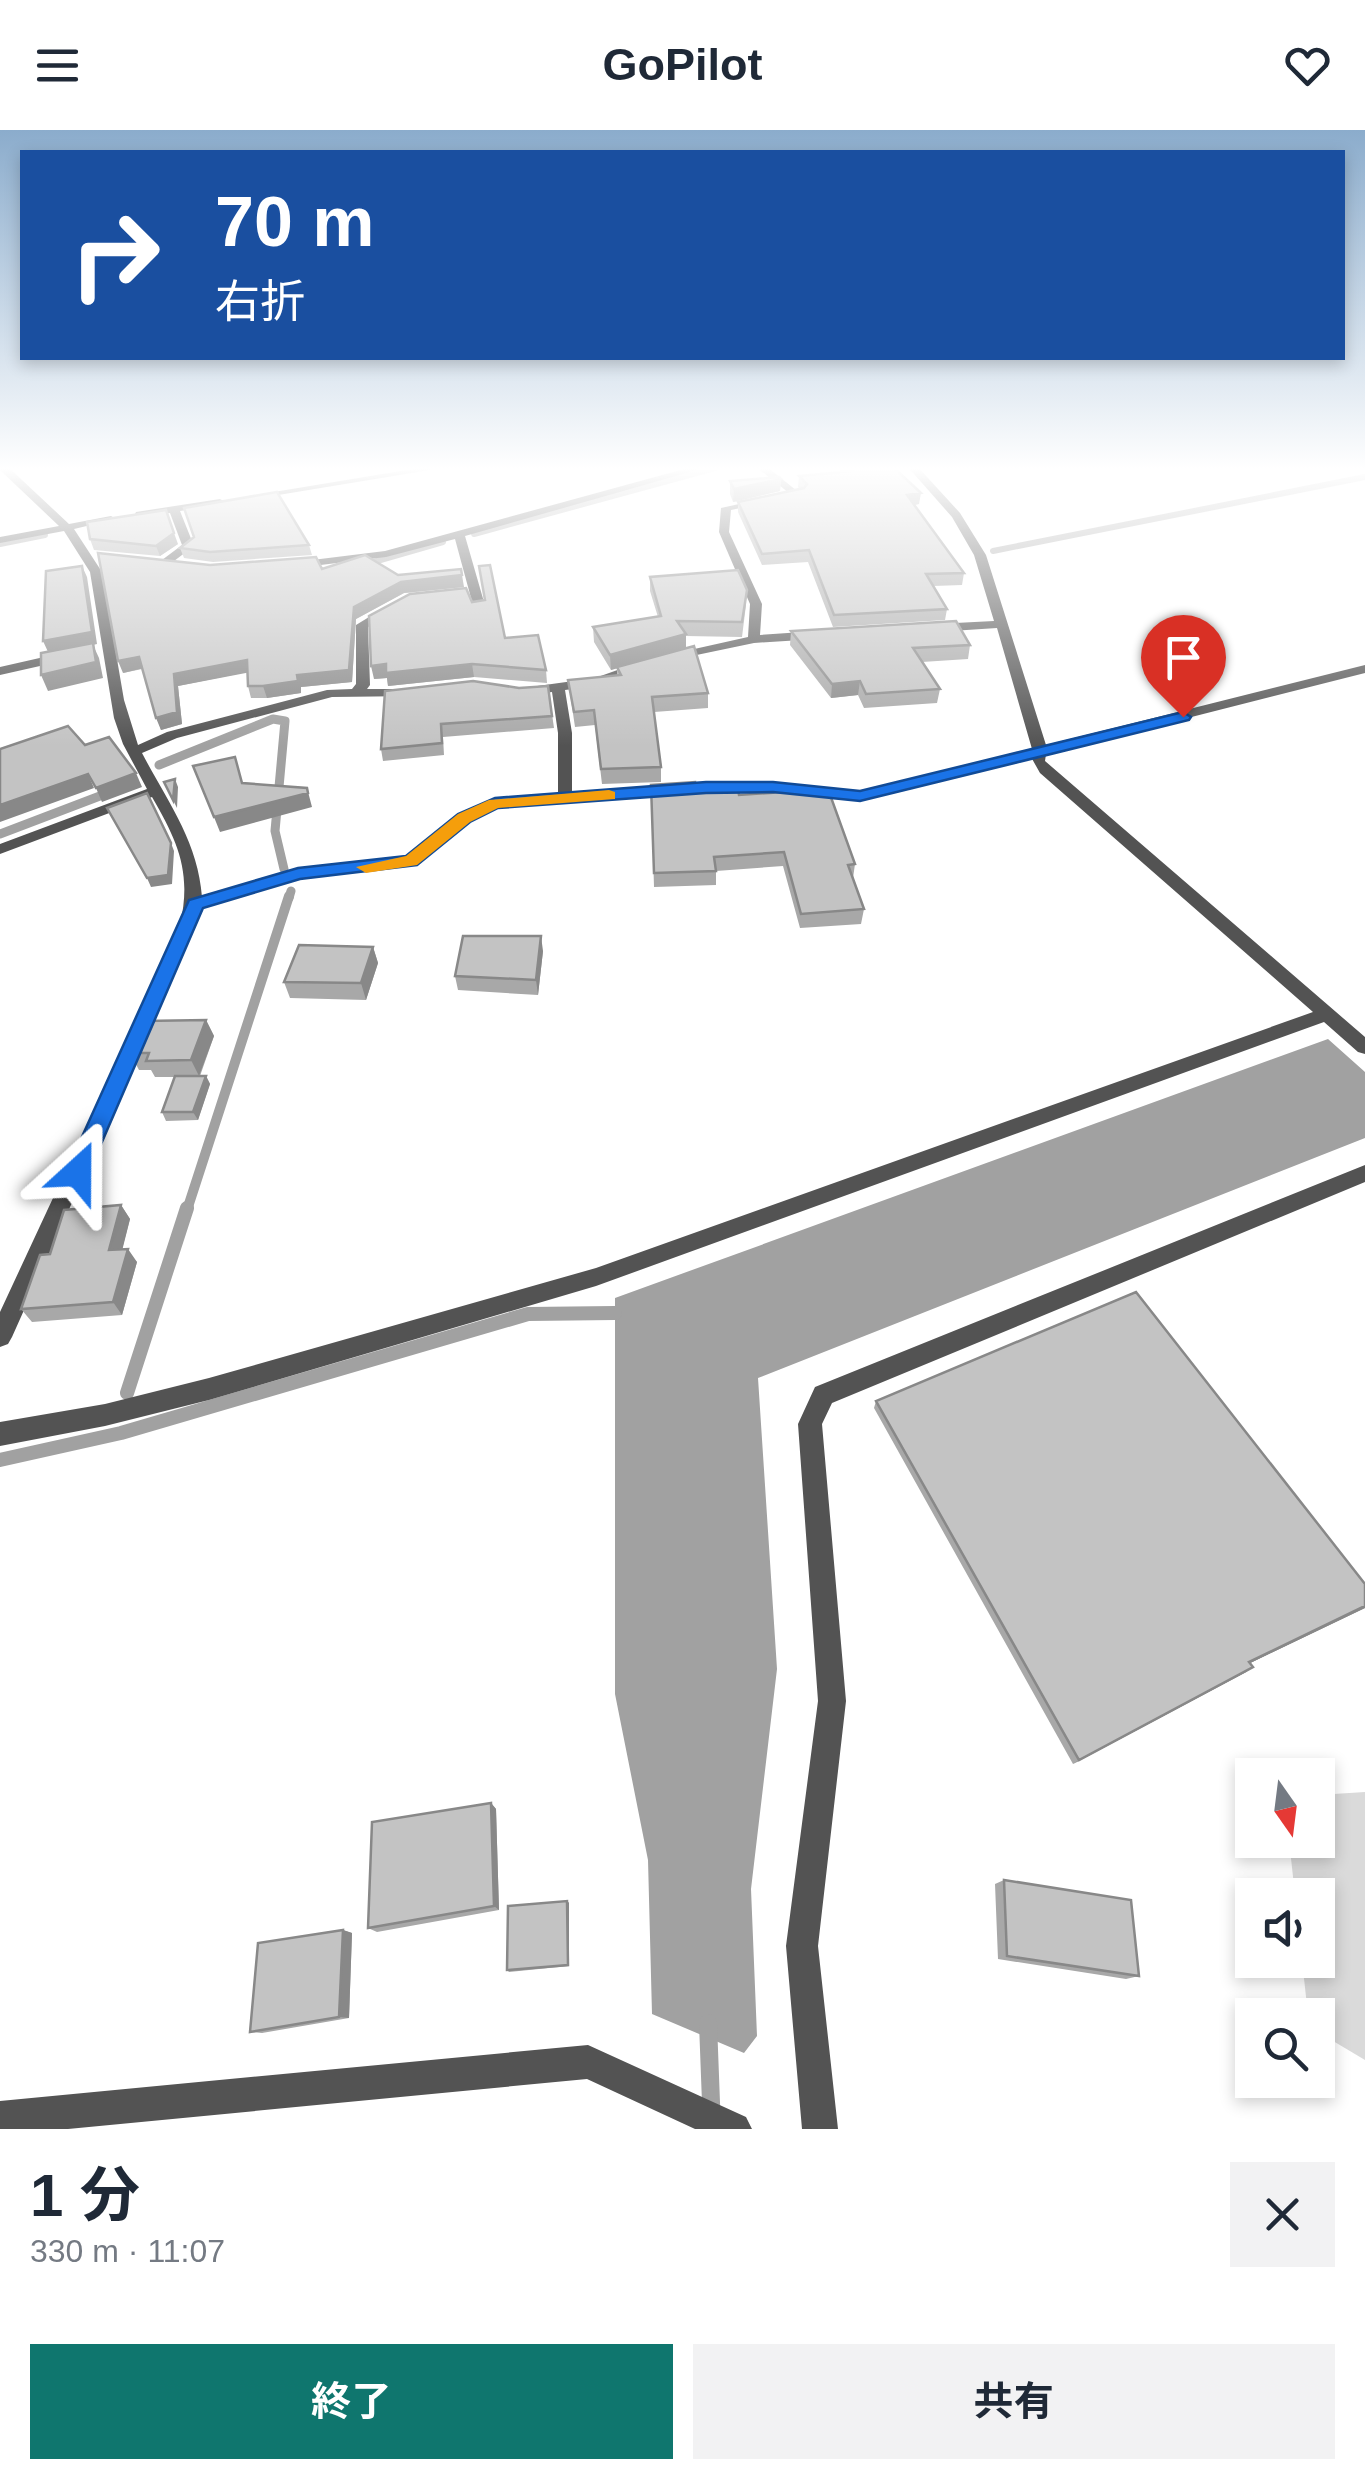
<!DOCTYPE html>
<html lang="ja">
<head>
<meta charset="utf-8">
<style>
  body { margin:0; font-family:Arial,"Noto Sans JP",sans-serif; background:#f2f2f3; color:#1f2937; height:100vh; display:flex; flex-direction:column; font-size:38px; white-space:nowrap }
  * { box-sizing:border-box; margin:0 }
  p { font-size:32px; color:#747a83 }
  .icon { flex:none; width:55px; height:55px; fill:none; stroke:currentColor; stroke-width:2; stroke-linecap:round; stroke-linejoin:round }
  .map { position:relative; height:1999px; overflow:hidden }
  .panel { display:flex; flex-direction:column; background:#fff; flex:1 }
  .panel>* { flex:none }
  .top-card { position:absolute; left:20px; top:20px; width:1325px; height:210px; border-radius:0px; box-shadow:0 5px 15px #0003; background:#1a4fa0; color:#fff; overflow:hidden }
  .needle { width:65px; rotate:166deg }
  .fabs { position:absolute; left:1235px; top:1628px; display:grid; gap:20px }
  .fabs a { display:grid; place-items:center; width:100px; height:100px; border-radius:0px; background:#fff; box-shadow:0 5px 15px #0003; font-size:50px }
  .pin { position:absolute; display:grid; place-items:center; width:85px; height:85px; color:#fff; margin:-102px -42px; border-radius:50% 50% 50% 0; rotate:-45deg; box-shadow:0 0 10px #0007 }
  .pin .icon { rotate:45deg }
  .me { position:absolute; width:110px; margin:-55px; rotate:24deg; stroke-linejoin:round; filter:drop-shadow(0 0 8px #0008) }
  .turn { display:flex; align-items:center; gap:35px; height:210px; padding:0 30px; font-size:45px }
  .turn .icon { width:130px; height:130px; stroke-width:2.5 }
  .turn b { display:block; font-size:70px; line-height:85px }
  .round { display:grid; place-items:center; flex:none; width:105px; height:105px; border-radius:0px; background:#f2f2f3 }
  .overview { display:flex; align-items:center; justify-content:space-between; height:170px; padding:0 30px }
  h1 { font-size:60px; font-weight:700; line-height:75px }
  .action { display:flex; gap:20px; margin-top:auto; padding:20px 30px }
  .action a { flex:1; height:115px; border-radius:0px; background:#0f766e; color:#fff; font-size:40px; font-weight:700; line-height:115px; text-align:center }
  .action a+a { background:#f2f2f3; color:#1f2937 }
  header { display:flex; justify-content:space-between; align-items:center; height:130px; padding:0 30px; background:#fff; font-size:45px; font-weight:700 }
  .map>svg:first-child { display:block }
  .green { fill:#dadada }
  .water { fill:#a1a1a1 }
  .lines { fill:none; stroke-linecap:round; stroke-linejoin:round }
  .stream-far4 { stroke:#a1a1a1; stroke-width:6 }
  .stream-far3 { stroke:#a1a1a1; stroke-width:9 }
  .stream-far2 { stroke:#a1a1a1; stroke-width:10 }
  .stream-far1 { stroke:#a1a1a1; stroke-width:14 }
  .stream { stroke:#a1a1a1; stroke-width:18 }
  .street { fill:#535353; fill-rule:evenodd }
  .wall { fill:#a8a8a8 }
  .shaded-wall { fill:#888 }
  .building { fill:#c3c3c3; stroke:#888; stroke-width:2.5 }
  .route { fill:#1a73e8; stroke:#114b97; stroke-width:2.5 }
  .slow { fill:#f59e0b }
</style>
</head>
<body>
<header><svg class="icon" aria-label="menu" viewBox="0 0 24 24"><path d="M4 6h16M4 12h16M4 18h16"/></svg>GoPilot<svg class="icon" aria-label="heart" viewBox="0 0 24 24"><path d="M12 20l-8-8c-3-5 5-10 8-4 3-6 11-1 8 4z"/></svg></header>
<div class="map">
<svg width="1365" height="1999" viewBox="0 0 1365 1999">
  <rect width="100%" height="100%" fill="#fff"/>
  <path class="green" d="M 1365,1662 L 1365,1930 L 1318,1902 L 1318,1885 L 1308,1885 L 1302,1830 L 1318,1830 L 1318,1765 L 1295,1765 L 1289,1710 L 1318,1710 L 1318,1665 Z"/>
  <path class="water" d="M 1328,909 L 1365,942 L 1365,1008 L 758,1248 L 777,1539 L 751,1759 L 757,1906 L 744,1923 L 652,1884 L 648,1730 L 615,1564 L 615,1168 Z"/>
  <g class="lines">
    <path class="stream-far4" d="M 474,404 L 722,336
      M 0,414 L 45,405
      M 993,421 L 1365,347
      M 363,435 L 443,412"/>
    <path class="stream-far3" d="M 159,635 L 273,589 L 285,591 L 275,701 L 284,739
      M 0,704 L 113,661
      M 289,768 L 291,761"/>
    <path class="stream-far2" d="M 187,1080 L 289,766"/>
    <path class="stream-far1" d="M 127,1263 L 187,1078
      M 0,1330 L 121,1303 L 528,1184 L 615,1183"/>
    <path class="stream" d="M 708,1893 L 712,1999"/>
    <path class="street" d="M 0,336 L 7,336 L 69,394 L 111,386 L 116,389 L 74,399 L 102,442 L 124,570 L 138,615 L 167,602 L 327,560 L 352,559 L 356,554 L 356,495 L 387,476 L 397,479 L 368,497 L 370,555 L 367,559 L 410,559 L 415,560 L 415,566 L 332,567 L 177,608 L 142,623 C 167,671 198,711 202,767 L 298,739 L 407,727 L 459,685 L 490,670 L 558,664 L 558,603 L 552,562 L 523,566 L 516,562 L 523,558 L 595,548 L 640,532 L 646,536 L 645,539 L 602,555 L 565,560 L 572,603 L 572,663 L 707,653 L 773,653 L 860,662 L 1032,619 L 997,498 L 936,502 L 930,498 L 936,494 L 994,491 L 974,425 L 952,387 L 907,336 L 917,336 L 960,383 L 986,425 L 1046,615 L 1365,535 L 1365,543 L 1046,624 L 1045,631 L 1365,907 L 1365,924 L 1358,922 L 1324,892 L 596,1156 L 209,1270 L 105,1296 L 0,1316 L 0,1292 L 105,1274 L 209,1248 L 596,1138 L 1313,882 L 1040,643 L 1031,627 L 860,670 L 773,661 L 707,661 L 498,677 L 469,691 L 417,734 L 299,749 L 200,778 L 196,795 L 12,1207 L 8,1214 L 0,1217 L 0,1182 L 180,795 C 192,742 178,712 152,667 L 0,724 L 0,714 L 147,659 L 123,614 L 114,588 L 90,442 L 64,401 L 0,413 L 0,407 L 59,396 L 0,340 Z
      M 431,336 L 454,336 L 254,369 L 249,366 Z
      M 695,336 L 711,336 L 465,406 L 486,479 L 480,483 L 474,479 L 455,409 L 386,427 L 296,438 L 290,435 L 296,432 L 385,421 Z
      M 755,336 L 766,336 L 802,365 L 731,380 L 729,402 L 762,474 L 760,505 L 817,501 L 823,505 L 817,509 L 754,513 L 663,532 L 663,526 L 748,507 L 750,474 L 719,402 L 721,378 L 789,363 Z
      M 220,369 L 225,372 L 224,374 L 180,381 L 194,416 L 166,437 L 158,437 L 158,433 L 182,415 L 170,383 L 140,387 L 135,384 L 136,382 Z
      M 66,522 L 71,523 L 71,529 L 0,545 L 0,537 Z
      M 1365,1035 L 1365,1052 L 832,1273 L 822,1294 L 846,1571 L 818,1816 L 838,1999 L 802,1999 L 786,1816 L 818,1571 L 798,1294 L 815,1257 Z
      M 588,1915 L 746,1987 L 752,1999 L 695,1999 L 587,1949 L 68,1999 L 0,1999 L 0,1971 Z"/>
  </g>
  <path class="wall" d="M 836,336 L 892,336 L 919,374 L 914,375 L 964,443 L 962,455 L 933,456 L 947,479 L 945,490 L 833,497 L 808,432 L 762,435 L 738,382 L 738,372 L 800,359 L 798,357 L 799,346 L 842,342 Z
    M 781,349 L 780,361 L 733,372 L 730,364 L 730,351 Z
    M 90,409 L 178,414 L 160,426 L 94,420 Z
    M 309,415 L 312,425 L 213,432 L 184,428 L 180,418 Z
    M 210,435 L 322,439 L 398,445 L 464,457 L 404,463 L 356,489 L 352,552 L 301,557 L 301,563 L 267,568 L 251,568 L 248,556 L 247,542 L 178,556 L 182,594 L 161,600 L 142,539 L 123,543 Z
    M 650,447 L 746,475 L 742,507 L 686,506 L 686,518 L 708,563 L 708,578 L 654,582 L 661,637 L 661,652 L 602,654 L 595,595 L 575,597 L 568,550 L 617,545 L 617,538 L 611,540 L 594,512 L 593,497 L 658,487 L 650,461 Z
    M 485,470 L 505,508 L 546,540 L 547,553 L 474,547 L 388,556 L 387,548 L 374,549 L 472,472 Z
    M 791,501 L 970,515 L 968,529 L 922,532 L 940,559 L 937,573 L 864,578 L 858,565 L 831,568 L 790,515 Z
    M 548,556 L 554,598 L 443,607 L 444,625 L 383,631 L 381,619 L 519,558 Z
    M 651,655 L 739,665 L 855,734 L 853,748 L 864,779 L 861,794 L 800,798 L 783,736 L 716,741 L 716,755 L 654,757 Z
    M 373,817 L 378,833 L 366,870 L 290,868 L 284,852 Z
    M 543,821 L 538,865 L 458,860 L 455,846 Z
    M 206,890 L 214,906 L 200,946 L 206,946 L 210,954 L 198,990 L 166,991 L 162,982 L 175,947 L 155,947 L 151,940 L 139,940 L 130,923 Z
    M 121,1075 L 130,1089 L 122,1119 L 137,1132 L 122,1185 L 32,1192 L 21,1179 L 50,1124 Z
    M 876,1271 L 1365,1478 L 1250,1533 L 1246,1542 L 1073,1634 L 874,1278 Z
    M 491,1673 L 496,1679 L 499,1780 L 377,1802 L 368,1798 Z
    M 1004,1750 L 1139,1846 L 1126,1849 L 998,1829 L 995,1754 Z
    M 567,1771 L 569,1773 L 569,1836 L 509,1842 L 507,1840 Z
    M 343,1800 L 352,1803 L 349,1888 L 262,1903 L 250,1902 Z"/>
  <path class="shaded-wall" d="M 781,349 L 780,361 L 733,372 L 734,359 Z
    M 921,363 L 919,374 L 906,376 L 907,365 Z
    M 174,403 L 178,414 L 160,426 L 156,416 Z
    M 82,436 L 87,447 L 97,514 L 93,515 L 99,528 L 103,548 L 48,561 L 41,545 L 49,524 L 43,511 Z
    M 462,445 L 464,457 L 404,463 L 356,489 L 352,552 L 301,557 L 301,563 L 267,568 L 263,556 L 297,545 L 354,477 L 401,452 Z
    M 686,504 L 686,519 L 611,540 L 610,525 Z
    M 139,527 L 144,538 L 123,543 L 118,531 Z
    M 247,530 L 251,542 L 178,556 L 182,594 L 161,600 L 156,588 L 174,544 Z
    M 386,534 L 472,534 L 474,547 L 388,556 L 387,548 L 374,549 L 371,536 Z
    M 860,551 L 858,565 L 831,568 L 832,554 Z
    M 136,643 L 142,657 L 102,672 L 96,658 Z
    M 88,644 L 94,658 L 0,692 L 0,675 Z
    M 175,649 L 178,657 L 177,678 L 173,670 Z
    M 307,658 L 312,677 L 220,702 L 214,687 Z
    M 171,713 L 174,721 L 172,754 L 151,757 L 147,748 Z
    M 541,806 L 543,821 L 538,865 L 536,850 Z
    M 373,817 L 378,833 L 366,870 L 361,853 Z
    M 206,890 L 214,906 L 199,946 L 191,930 Z
    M 206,946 L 210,954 L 198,990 L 193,982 Z
    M 121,1075 L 130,1089 L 119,1133 L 109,1120 Z
    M 128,1119 L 137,1132 L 122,1185 L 113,1172 Z
    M 1365,1476 L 1365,1478 L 1242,1537 L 1249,1532 Z
    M 1253,1537 L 1246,1542 L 1073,1634 L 1079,1630 Z
    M 491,1673 L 496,1679 L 499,1780 L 494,1776 Z
    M 567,1771 L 569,1773 L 569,1836 L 568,1835 Z
    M 343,1800 L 352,1803 L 349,1888 L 339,1887 Z"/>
  <path class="building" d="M 848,336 L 892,336 L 921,363 L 907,365 L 964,443 L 926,444 L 947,479 L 834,485 L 809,420 L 762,424 L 738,372 L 804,358 L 807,354 L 799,346 L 853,341 Z
    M 779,347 L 781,349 L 734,359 L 730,351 Z
    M 277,362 L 309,415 L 210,422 L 180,418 L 194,407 L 184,378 Z
    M 166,380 L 174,403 L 156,416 L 90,409 L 87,392 Z
    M 98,423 L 210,435 L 316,427 L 322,439 L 365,425 L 398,445 L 461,439 L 462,445 L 401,452 L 354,477 L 349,540 L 297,545 L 298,551 L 263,556 L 248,556 L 247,530 L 174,544 L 177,582 L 156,588 L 139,527 L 118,531 Z
    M 490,435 L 505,508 L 538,505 L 546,540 L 472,534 L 386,543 L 386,534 L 371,536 L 369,486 L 410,464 L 466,458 L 472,472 L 485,470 L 479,436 Z
    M 82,436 L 92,502 L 43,511 L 46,441 Z
    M 738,440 L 747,460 L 742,492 L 677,491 L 686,504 L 610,525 L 593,497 L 661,486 L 650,447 Z
    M 956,491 L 970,515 L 913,518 L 940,559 L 866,564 L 860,551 L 832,554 L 791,501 Z
    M 93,513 L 96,532 L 41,545 L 41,523 Z
    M 694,516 L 708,563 L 652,567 L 661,637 L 601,639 L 594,580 L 574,582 L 568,550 L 621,545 L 617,537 Z
    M 473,551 L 519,558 L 548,556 L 552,586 L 441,594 L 442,613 L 381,619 L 385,561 Z
    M 68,596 L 85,615 L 109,607 L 136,643 L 96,658 L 88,644 L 0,675 L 0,619 Z
    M 235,627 L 242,653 L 307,658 L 308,663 L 214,687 L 193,636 Z
    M 175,649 L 173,670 L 164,652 Z
    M 695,652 L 695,660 L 738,659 L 739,665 L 828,659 L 855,734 L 848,735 L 864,779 L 801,784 L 784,722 L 714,727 L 716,741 L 654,743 L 651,655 Z
    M 147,663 L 171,713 L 168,745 L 147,748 L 107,678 Z
    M 463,806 L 541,806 L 536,850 L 455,846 Z
    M 299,815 L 373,817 L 361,853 L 284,852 Z
    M 206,890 L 191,930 L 146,931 L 149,923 L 130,923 L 144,891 Z
    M 175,946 L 206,946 L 193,982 L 162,982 Z
    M 121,1075 L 109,1120 L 128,1119 L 113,1172 L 21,1179 L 40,1125 L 50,1124 L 64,1080 Z
    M 1136,1162 L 1365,1454 L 1365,1476 L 1249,1532 L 1253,1537 L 1079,1630 L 876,1271 Z
    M 491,1673 L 494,1776 L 368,1798 L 372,1692 Z
    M 1004,1750 L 1131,1770 L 1139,1846 L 1007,1826 Z
    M 567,1771 L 568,1835 L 507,1840 L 508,1776 Z
    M 343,1800 L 339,1887 L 250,1902 L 258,1813 Z"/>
  <linearGradient id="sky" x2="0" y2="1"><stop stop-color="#8baccc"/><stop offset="0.55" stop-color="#fff"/><stop offset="1" stop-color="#fff" stop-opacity="0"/></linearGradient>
  <rect width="1365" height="616" fill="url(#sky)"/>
  <path class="route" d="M 1183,582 L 1191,587 L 1189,590 L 860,671 L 773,662 L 706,663 L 498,678 L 470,692 L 417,735 L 300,749 L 203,778 L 89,1042 L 78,1051 L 66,1042 L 189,770 L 298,738 L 406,726 L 458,684 L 495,668 L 706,652 L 773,652 L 860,661 Z"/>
  <path class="slow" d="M 609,660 L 615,662 L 615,669 L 498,678 L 470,692 L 417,735 L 366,743 L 356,737 L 406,726 L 458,684 L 489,670 Z"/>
</svg>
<div class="fabs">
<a><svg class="needle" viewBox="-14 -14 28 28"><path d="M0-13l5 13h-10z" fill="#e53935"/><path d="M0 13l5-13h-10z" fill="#747a83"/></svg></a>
<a><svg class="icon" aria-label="sound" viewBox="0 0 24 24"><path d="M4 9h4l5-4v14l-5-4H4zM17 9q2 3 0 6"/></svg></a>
<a><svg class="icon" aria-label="search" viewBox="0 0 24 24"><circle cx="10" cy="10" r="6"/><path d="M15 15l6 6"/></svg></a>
</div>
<div class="pin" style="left:1183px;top:587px;background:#d93025"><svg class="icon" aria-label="arrive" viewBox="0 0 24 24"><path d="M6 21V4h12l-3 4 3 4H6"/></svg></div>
<svg class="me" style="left:78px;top:1042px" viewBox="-20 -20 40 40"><path d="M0-17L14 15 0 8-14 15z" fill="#1a73e8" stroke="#fff" stroke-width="4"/></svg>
<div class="top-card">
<div class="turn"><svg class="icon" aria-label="right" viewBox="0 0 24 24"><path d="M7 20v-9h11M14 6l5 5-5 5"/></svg><div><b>70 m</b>右折</div></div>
</div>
</div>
<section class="panel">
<div class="overview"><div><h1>1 分</h1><p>330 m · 11:07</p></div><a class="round"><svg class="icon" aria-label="close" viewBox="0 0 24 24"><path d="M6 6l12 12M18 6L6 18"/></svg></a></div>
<div class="action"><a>終了</a><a>共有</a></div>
</section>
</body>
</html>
